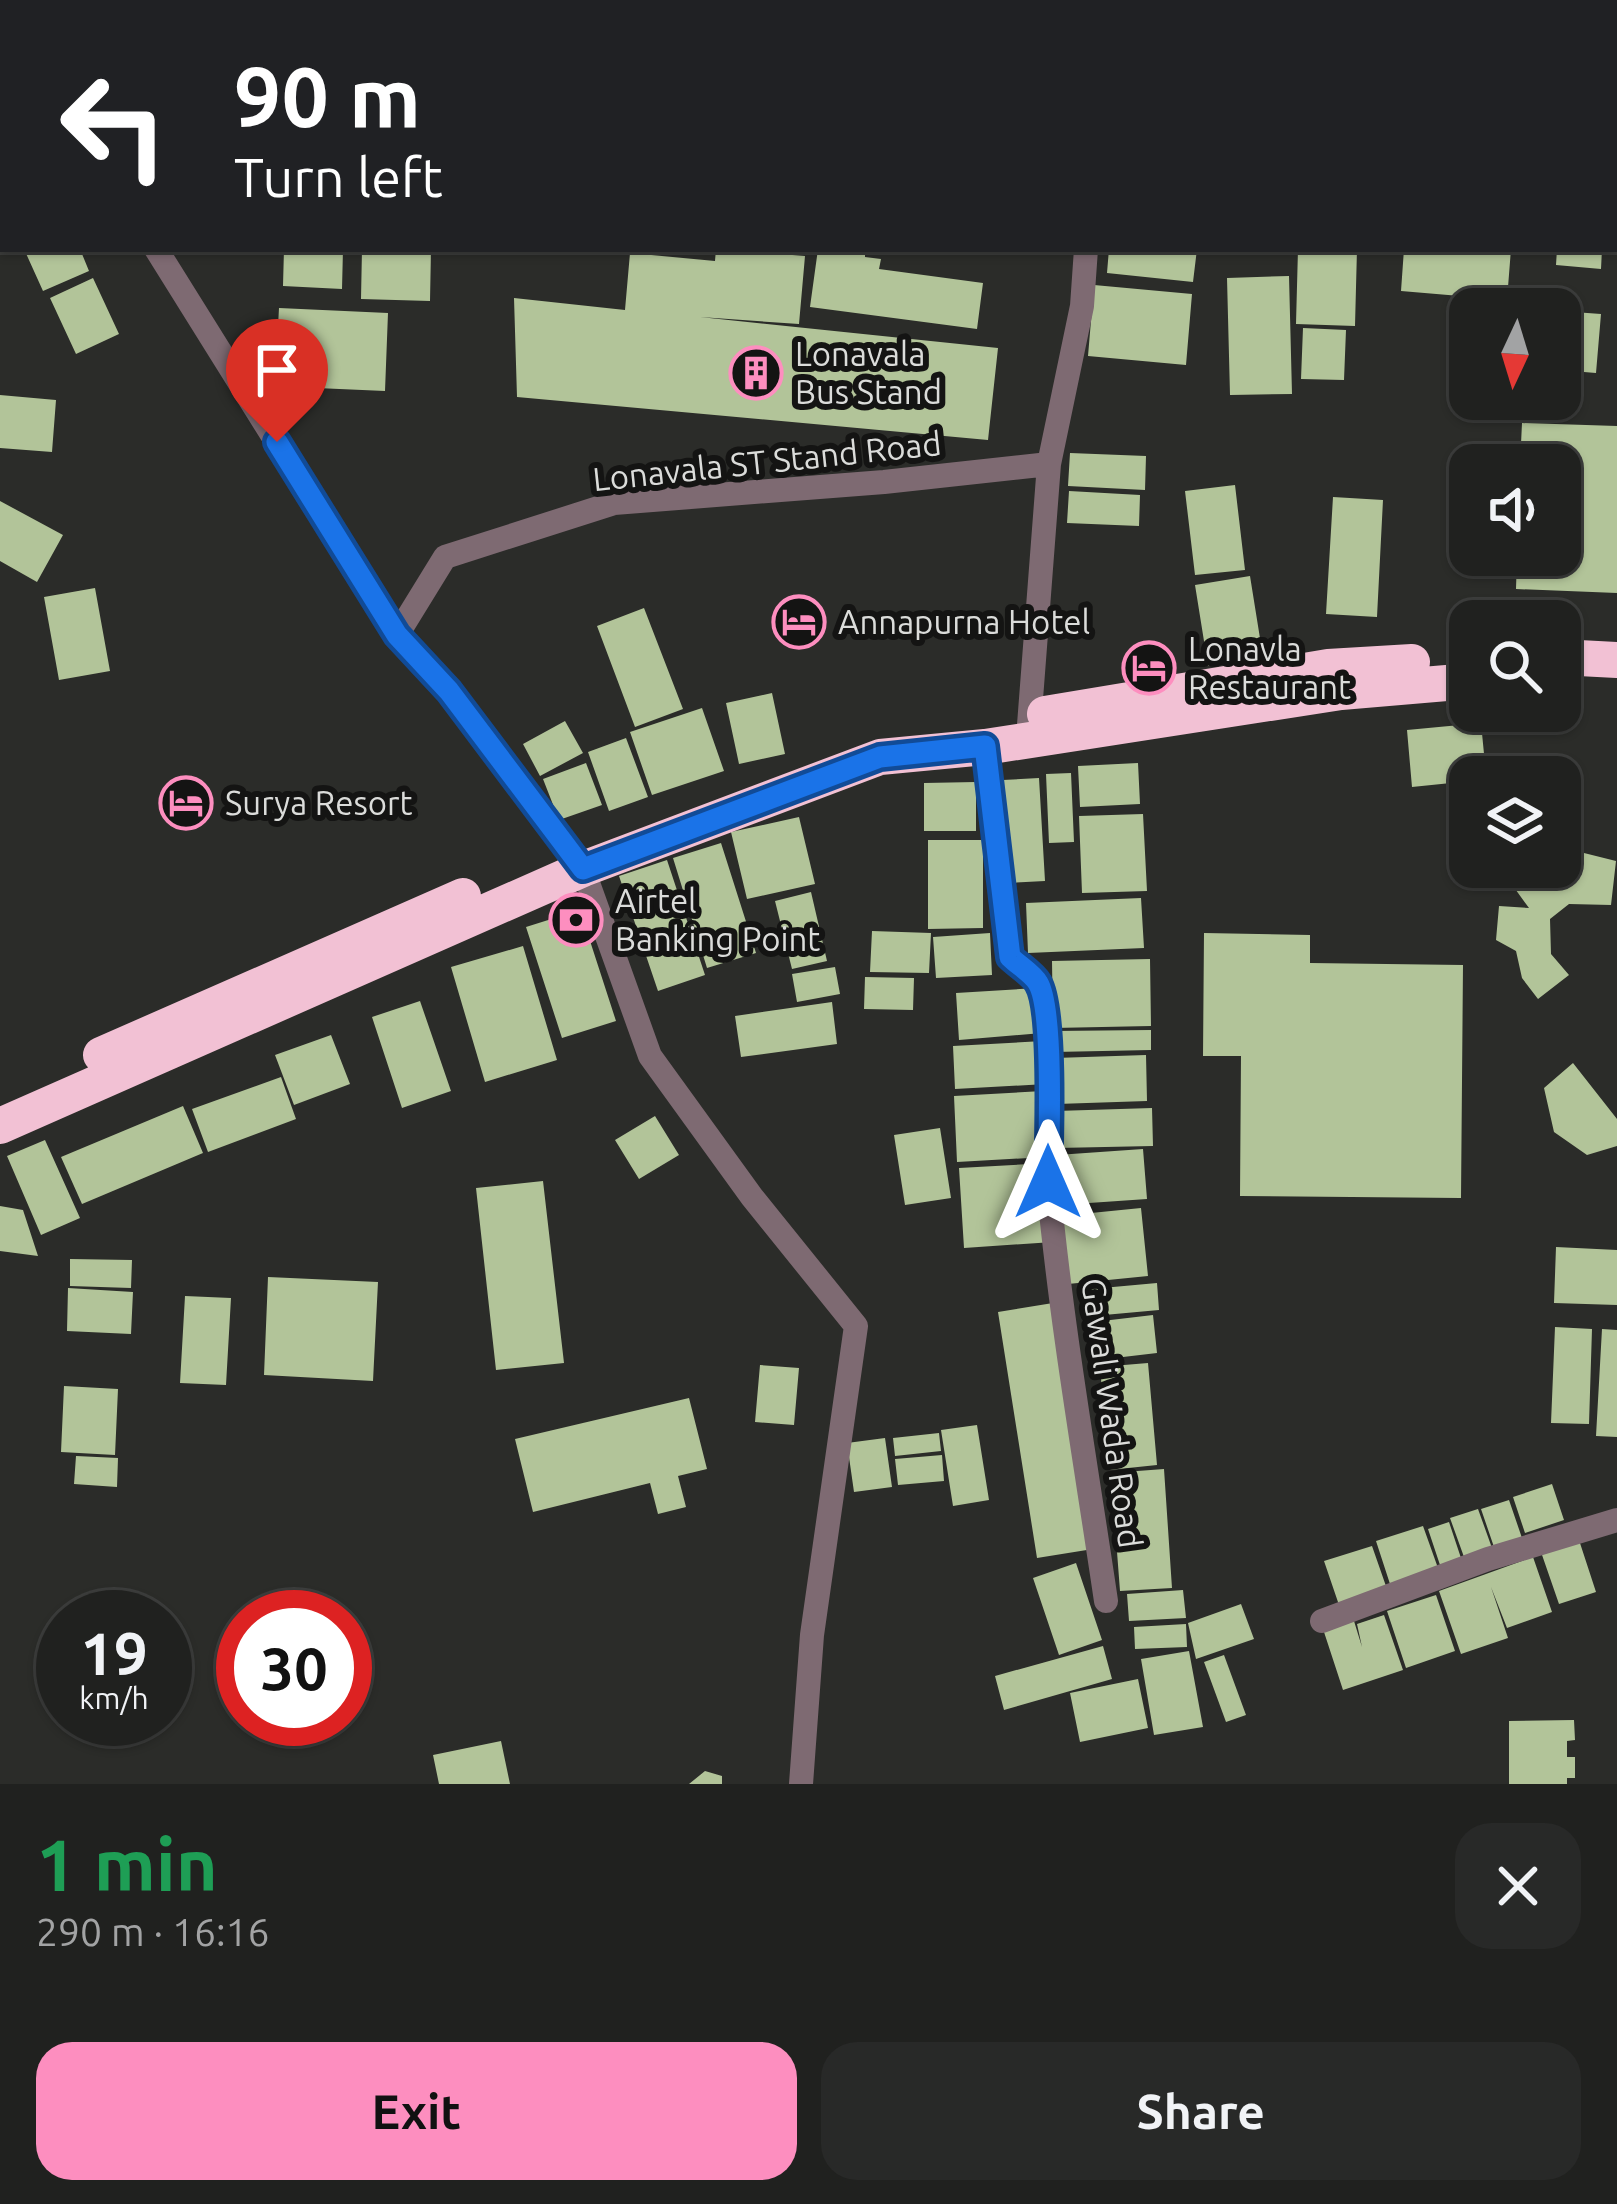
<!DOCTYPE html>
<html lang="en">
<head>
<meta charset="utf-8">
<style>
  body { margin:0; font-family:Ubuntu,sans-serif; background:#282928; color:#f1f3f6; height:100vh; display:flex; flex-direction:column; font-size:45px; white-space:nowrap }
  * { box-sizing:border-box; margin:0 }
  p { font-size:39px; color:#a2a3a4 }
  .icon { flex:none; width:66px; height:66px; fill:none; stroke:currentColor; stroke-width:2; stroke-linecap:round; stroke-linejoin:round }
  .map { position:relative; height:1784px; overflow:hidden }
  .drawer { display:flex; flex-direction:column; background:#20211f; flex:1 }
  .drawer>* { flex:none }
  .hud { position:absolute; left:0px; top:0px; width:1617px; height:252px; box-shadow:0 3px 9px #0004,0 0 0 3px #3d3e3d; background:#202124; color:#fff; overflow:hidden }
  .needle { width:78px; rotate:184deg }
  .fabs { position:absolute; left:1449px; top:288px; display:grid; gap:24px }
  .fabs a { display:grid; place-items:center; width:132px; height:132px; border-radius:24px; background:#20211f; box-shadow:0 3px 9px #0004,0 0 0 3px #3d3e3d; font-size:60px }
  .speed { position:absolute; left:36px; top:1590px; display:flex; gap:24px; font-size:60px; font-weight:700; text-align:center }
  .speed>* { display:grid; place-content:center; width:156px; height:156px; border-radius:50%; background:#20211f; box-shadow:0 3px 9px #0004,0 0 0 3px #3d3e3d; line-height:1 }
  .speed small { font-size:30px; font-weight:400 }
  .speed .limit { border:18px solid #d22; background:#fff; color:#111 }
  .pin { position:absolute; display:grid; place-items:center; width:102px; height:102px; color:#fff; margin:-123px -51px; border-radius:50% 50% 50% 0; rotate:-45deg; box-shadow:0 0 12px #0007 }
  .pin .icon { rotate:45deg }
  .me { position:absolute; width:132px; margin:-66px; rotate:0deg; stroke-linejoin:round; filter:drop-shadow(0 0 9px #0008) }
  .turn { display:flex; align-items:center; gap:42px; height:252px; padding:0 36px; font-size:54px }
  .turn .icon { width:156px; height:156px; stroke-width:2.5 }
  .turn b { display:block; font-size:84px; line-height:102px }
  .round { display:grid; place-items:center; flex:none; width:126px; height:126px; border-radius:36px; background:#282928 }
  .head { display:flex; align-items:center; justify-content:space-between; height:204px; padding:0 36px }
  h1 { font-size:72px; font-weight:700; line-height:90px; color:#1e9e55 }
  .action { display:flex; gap:24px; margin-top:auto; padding:24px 36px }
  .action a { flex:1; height:138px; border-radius:36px; background:#fd8ebf; color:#111; font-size:48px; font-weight:700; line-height:138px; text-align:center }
  .action a+a { background:#282928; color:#f1f3f6 }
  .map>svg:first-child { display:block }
  .building { fill:#b2c499 }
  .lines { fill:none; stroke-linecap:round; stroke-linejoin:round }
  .street { stroke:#7e6a72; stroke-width:24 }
  .highway { stroke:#f2c1d4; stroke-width:36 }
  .route-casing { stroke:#114b97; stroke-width:30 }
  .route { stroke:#1a73e8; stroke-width:21 }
  .labels { text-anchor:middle; stroke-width:12; stroke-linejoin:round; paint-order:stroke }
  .poi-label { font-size:33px; fill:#dbdcda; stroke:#141413; text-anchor:start }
  .street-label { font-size:33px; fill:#dbdcda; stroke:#141413 }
</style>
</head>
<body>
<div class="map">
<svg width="1617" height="1784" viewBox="0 0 1617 1784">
  <rect width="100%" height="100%" fill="#2b2c29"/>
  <path class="building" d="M 24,249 L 80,249 L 89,271 L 43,291 Z
    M 284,249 L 343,249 L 342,289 L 283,286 Z
    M 362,249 L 431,249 L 430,301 L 361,299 Z
    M 716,249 L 805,256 L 799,324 L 700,317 L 998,348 L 988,440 L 517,397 L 514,298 L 625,310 L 630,253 L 715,261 Z
    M 818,249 L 865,249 L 865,257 L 881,259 L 879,269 L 983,283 L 977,329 L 810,307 Z
    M 1109,249 L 1197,249 L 1193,282 L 1107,273 Z
    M 1298,249 L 1357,249 L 1355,326 L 1296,324 Z
    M 1404,249 L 1511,249 L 1507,300 L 1401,291 Z
    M 1557,249 L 1602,249 L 1601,269 L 1556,265 Z
    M 1289,276 L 1292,394 L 1230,395 L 1227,278 Z
    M 93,278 L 119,334 L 76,354 L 50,298 Z
    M 1094,285 L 1192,294 L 1186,365 L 1088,356 Z
    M 279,308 L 388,313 L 385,391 L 251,385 L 254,325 L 278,326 Z
    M 1560,311 L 1601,314 L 1596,373 L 1560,370 Z
    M 1303,328 L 1346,330 L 1344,380 L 1301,379 Z
    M 0,395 L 56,400 L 52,452 L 0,448 Z
    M 1522,423 L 1617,426 L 1617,593 L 1516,589 L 1517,555 L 1560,555 L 1560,465 L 1520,465 Z
    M 1070,453 L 1146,456 L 1145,490 L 1068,486 Z
    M 1235,485 L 1245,570 L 1195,575 L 1185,491 Z
    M 1069,491 L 1140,495 L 1139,526 L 1067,523 Z
    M 1333,497 L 1383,500 L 1377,617 L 1326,614 Z
    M 0,501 L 63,535 L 37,582 L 0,561 Z
    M 1250,576 L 1263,657 L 1208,666 L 1195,585 Z
    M 95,588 L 110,671 L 59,680 L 44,597 Z
    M 644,608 L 683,709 L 635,727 L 597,626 Z
    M 772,693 L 785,754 L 739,764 L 726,703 Z
    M 702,708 L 724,771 L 652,795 L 630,732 Z
    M 565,721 L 583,753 L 540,776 L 523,744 Z
    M 1481,723 L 1485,764 L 1500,763 L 1502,777 L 1470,777 L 1470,861 L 1459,862 L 1451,783 L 1412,787 L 1407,730 Z
    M 626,738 L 648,797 L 609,811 L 588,752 Z
    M 586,763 L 602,805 L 559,820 L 543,779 Z
    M 1138,763 L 1140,804 L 1080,807 L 1078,766 Z
    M 1071,773 L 1074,842 L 1049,843 L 1046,774 Z
    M 1039,778 L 1045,881 L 1009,883 L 1003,780 Z
    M 976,782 L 976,831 L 924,831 L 924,783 Z
    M 1143,814 L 1147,891 L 1082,893 L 1079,816 Z
    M 799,817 L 815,884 L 747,899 L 731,832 Z
    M 928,840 L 983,840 L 983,928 L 928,929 Z
    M 721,843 L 756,953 L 707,968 L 673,858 Z
    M 1572,850 L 1616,861 L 1611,905 L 1569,904 L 1550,919 L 1551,954 L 1569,975 L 1538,999 L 1522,978 L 1516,951 L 1496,940 L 1499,906 L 1529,908 L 1513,886 L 1542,867 L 1552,867 L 1566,880 Z
    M 667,860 L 705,975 L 658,991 L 619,876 Z
    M 811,892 L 827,961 L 792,969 L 775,901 Z
    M 1141,898 L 1144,948 L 1028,953 L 1026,903 Z
    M 580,910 L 616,1021 L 562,1038 L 526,927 Z
    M 872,931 L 931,933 L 929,973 L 870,972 Z
    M 990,933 L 992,975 L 936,978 L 933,937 Z
    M 1204,933 L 1310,935 L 1310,963 L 1463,965 L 1461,1198 L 1240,1196 L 1241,1056 L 1203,1056 Z
    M 523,946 L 557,1060 L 485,1082 L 451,967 Z
    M 1150,959 L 1151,1026 L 1053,1028 L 1052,961 Z
    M 835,967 L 840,994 L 797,1002 L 792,974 Z
    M 865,977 L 914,978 L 913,1010 L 864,1009 Z
    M 1036,988 L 1042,1033 L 959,1040 L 956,993 Z
    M 420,1001 L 451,1091 L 402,1108 L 372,1017 Z
    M 832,1002 L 837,1044 L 741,1057 L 735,1016 Z
    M 1151,1030 L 1151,1050 L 1054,1052 L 1053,1031 Z
    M 331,1035 L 350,1084 L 294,1105 L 275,1055 Z
    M 1043,1041 L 1046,1084 L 955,1089 L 953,1046 Z
    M 1146,1055 L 1147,1101 L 1057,1104 L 1055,1058 Z
    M 1573,1063 L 1617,1119 L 1617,1146 L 1587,1155 L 1554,1132 L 1544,1088 Z
    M 281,1077 L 296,1119 L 208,1152 L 192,1109 Z
    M 1043,1091 L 1047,1157 L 957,1162 L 954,1096 Z
    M 183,1106 L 203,1153 L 82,1204 L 61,1157 Z
    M 1152,1108 L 1153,1146 L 1057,1148 L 1056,1111 Z
    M 655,1116 L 679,1155 L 639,1179 L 615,1140 Z
    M 940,1128 L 951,1198 L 905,1205 L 894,1135 Z
    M 45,1140 L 80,1218 L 41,1235 L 7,1156 Z
    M 1143,1149 L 1147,1199 L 1060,1205 L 1057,1155 Z
    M 1047,1163 L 1053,1242 L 964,1248 L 959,1168 Z
    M 543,1181 L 564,1363 L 496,1370 L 476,1188 Z
    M 0,1206 L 23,1210 L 38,1256 L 0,1251 Z
    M 1141,1208 L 1148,1276 L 1068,1284 L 1061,1216 Z
    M 1556,1247 L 1617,1250 L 1617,1305 L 1554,1303 Z
    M 70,1259 L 132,1260 L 131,1288 L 70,1286 Z
    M 268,1277 L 378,1282 L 373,1381 L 264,1375 Z
    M 1157,1283 L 1159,1310 L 1093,1316 L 1091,1289 Z
    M 68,1288 L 133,1292 L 131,1334 L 67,1331 Z
    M 185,1296 L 231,1298 L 226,1385 L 180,1383 Z
    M 1053,1303 L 1093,1549 L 1037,1558 L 998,1312 Z
    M 1153,1315 L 1157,1353 L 1106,1359 L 1102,1321 Z
    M 1555,1327 L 1592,1329 L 1589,1424 L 1551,1423 Z
    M 1602,1329 L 1617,1330 L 1617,1437 L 1596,1436 Z
    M 1148,1363 L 1157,1465 L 1109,1470 L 1100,1367 Z
    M 760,1365 L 799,1368 L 794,1425 L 755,1422 Z
    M 64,1386 L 118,1389 L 115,1455 L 61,1452 Z
    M 689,1398 L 707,1469 L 678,1476 L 686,1507 L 658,1514 L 650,1483 L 533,1512 L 515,1439 Z
    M 977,1425 L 989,1500 L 953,1506 L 941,1430 Z
    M 939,1433 L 941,1451 L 895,1456 L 893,1438 Z
    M 885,1438 L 892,1487 L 854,1492 L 847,1443 Z
    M 942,1455 L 944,1481 L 898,1485 L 895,1459 Z
    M 76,1456 L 118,1458 L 117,1487 L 74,1484 Z
    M 1164,1469 L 1172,1588 L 1120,1591 L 1111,1473 Z
    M 1552,1484 L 1564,1520 L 1525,1533 L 1513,1497 Z
    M 1509,1500 L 1522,1538 L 1494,1547 L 1481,1509 Z
    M 1478,1509 L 1492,1548 L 1464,1557 L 1450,1518 Z
    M 1449,1522 L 1462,1561 L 1441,1568 L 1428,1529 Z
    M 1423,1526 L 1438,1568 L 1390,1584 L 1376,1541 Z
    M 1579,1540 L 1596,1592 L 1559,1604 L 1541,1552 Z
    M 1372,1546 L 1387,1589 L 1339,1605 L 1324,1561 Z
    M 1533,1557 L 1552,1612 L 1507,1628 L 1491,1587 L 1508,1638 L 1461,1654 L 1439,1591 Z
    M 1076,1563 L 1102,1640 L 1059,1655 L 1033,1578 Z
    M 1183,1590 L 1186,1618 L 1129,1621 L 1127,1594 Z
    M 1436,1595 L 1455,1651 L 1406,1668 L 1387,1611 Z
    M 1241,1604 L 1254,1639 L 1196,1659 L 1188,1623 Z
    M 1384,1615 L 1403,1670 L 1343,1690 L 1324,1632 L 1354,1621 L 1362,1647 L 1357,1624 Z
    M 1186,1624 L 1187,1647 L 1135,1649 L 1134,1627 Z
    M 1103,1646 L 1112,1679 L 1004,1710 L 995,1676 Z
    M 1189,1651 L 1203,1727 L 1154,1735 L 1141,1659 Z
    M 1224,1655 L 1246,1715 L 1226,1722 L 1204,1662 Z
    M 1138,1679 L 1148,1728 L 1080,1742 L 1070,1693 Z
    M 1574,1720 L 1575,1740 L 1567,1741 L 1567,1757 L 1575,1757 L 1575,1778 L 1567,1778 L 1567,1784 L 1509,1784 L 1509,1721 Z
    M 501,1741 L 510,1784 L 439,1784 L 433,1755 Z
    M 705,1771 L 722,1776 L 722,1784 L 689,1784 Z"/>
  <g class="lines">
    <path class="street" d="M 52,0 L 53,3
      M 1102,3 L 1102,0
      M 156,249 L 397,635 L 449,691 L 573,852 L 583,869 L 650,1056 L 752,1197 L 856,1326 L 812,1635 L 801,1784
      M 397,635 L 445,557 L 614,503 L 884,482 L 1049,464
      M 1028,738 L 1049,464 L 1082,306 L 1086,249
      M 985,747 L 1010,957 C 1021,967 1037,977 1040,990 C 1057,1056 1043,1126 1049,1192 C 1062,1329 1086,1465 1106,1601
      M 1322,1621 L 1488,1559 L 1617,1520"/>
    <path class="highway" d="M 1560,657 L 1617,660
      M 1045,714 L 1328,667 L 1412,662
      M 101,1055 L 463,896
      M 0,1126 L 583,869 L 880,757 L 985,747 L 1341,692 L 1470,681"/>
  </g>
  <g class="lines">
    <g class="route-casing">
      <path id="route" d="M 277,442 L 397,635 L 449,691 L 583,869 L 880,757 L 985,746 L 1010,957 C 1018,965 1033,974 1038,983 C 1054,1009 1049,1146 1048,1182"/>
    </g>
    <use href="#route" class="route"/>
  </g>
  <defs>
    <g id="building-ring" transform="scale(2.7)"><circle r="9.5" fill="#141413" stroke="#fd8ebf" stroke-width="1.5"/><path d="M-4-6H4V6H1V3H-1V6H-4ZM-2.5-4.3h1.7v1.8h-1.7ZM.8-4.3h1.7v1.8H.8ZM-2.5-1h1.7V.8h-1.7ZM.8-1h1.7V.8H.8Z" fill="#fd8ebf"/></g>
    <g id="hotel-ring" transform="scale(2.7)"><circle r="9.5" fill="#141413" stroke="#fd8ebf" stroke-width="1.5"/><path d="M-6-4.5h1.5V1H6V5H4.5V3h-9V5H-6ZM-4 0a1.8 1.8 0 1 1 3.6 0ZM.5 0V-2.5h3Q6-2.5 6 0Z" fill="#fd8ebf"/></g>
    <g id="bank-ring" transform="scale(2.7)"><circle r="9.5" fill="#141413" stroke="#fd8ebf" stroke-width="1.5"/><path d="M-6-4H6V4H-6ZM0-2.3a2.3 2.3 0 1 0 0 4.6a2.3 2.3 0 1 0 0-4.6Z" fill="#fd8ebf"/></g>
  </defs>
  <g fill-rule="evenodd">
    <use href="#building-ring" x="756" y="373"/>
    <use href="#hotel-ring" x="799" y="622"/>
    <use href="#hotel-ring" x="1149" y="668"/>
    <use href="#hotel-ring" x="186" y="803"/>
    <use href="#bank-ring" x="576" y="920"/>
  </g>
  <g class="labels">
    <g class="poi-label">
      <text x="795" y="366">Lonavala<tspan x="795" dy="38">Bus Stand</tspan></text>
      <text x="838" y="634">Annapurna Hotel</text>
      <text x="1188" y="661">Lonavla<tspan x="1188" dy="38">Restaurant</tspan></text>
      <text x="225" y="815">Surya Resort</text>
      <text x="615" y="913">Airtel<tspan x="615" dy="38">Banking Point</tspan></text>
    </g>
    <g class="street-label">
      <text transform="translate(767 461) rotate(-6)" y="12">Lonavala ST Stand Road</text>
      <text transform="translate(1112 1413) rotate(82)" y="12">Gawali Wada Road</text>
    </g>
  </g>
</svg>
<div class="fabs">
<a><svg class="needle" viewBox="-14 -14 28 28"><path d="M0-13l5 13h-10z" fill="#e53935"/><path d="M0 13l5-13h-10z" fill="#a2a3a4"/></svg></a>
<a><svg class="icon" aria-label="sound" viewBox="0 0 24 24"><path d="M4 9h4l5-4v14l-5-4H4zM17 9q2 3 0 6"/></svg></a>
<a><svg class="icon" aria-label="search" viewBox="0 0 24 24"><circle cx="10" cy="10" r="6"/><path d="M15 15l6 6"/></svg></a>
<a><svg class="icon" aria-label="layers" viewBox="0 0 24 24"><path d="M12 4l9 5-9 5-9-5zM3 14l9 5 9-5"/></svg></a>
</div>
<div class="speed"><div>19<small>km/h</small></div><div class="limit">30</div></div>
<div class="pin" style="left:277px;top:442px;background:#d93025"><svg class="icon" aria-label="arrive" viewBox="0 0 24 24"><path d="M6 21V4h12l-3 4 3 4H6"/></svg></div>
<svg class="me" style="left:1048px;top:1182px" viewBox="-20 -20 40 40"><path d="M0-17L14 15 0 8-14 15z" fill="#1a73e8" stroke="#fff" stroke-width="4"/></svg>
<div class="hud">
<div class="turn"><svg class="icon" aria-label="left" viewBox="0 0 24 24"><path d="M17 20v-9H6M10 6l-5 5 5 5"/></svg><div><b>90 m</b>Turn left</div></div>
</div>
</div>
<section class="drawer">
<div class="head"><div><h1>1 min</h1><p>290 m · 16:16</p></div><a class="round"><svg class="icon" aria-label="close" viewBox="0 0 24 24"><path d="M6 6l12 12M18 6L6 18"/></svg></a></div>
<div class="action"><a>Exit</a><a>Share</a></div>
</section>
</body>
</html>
